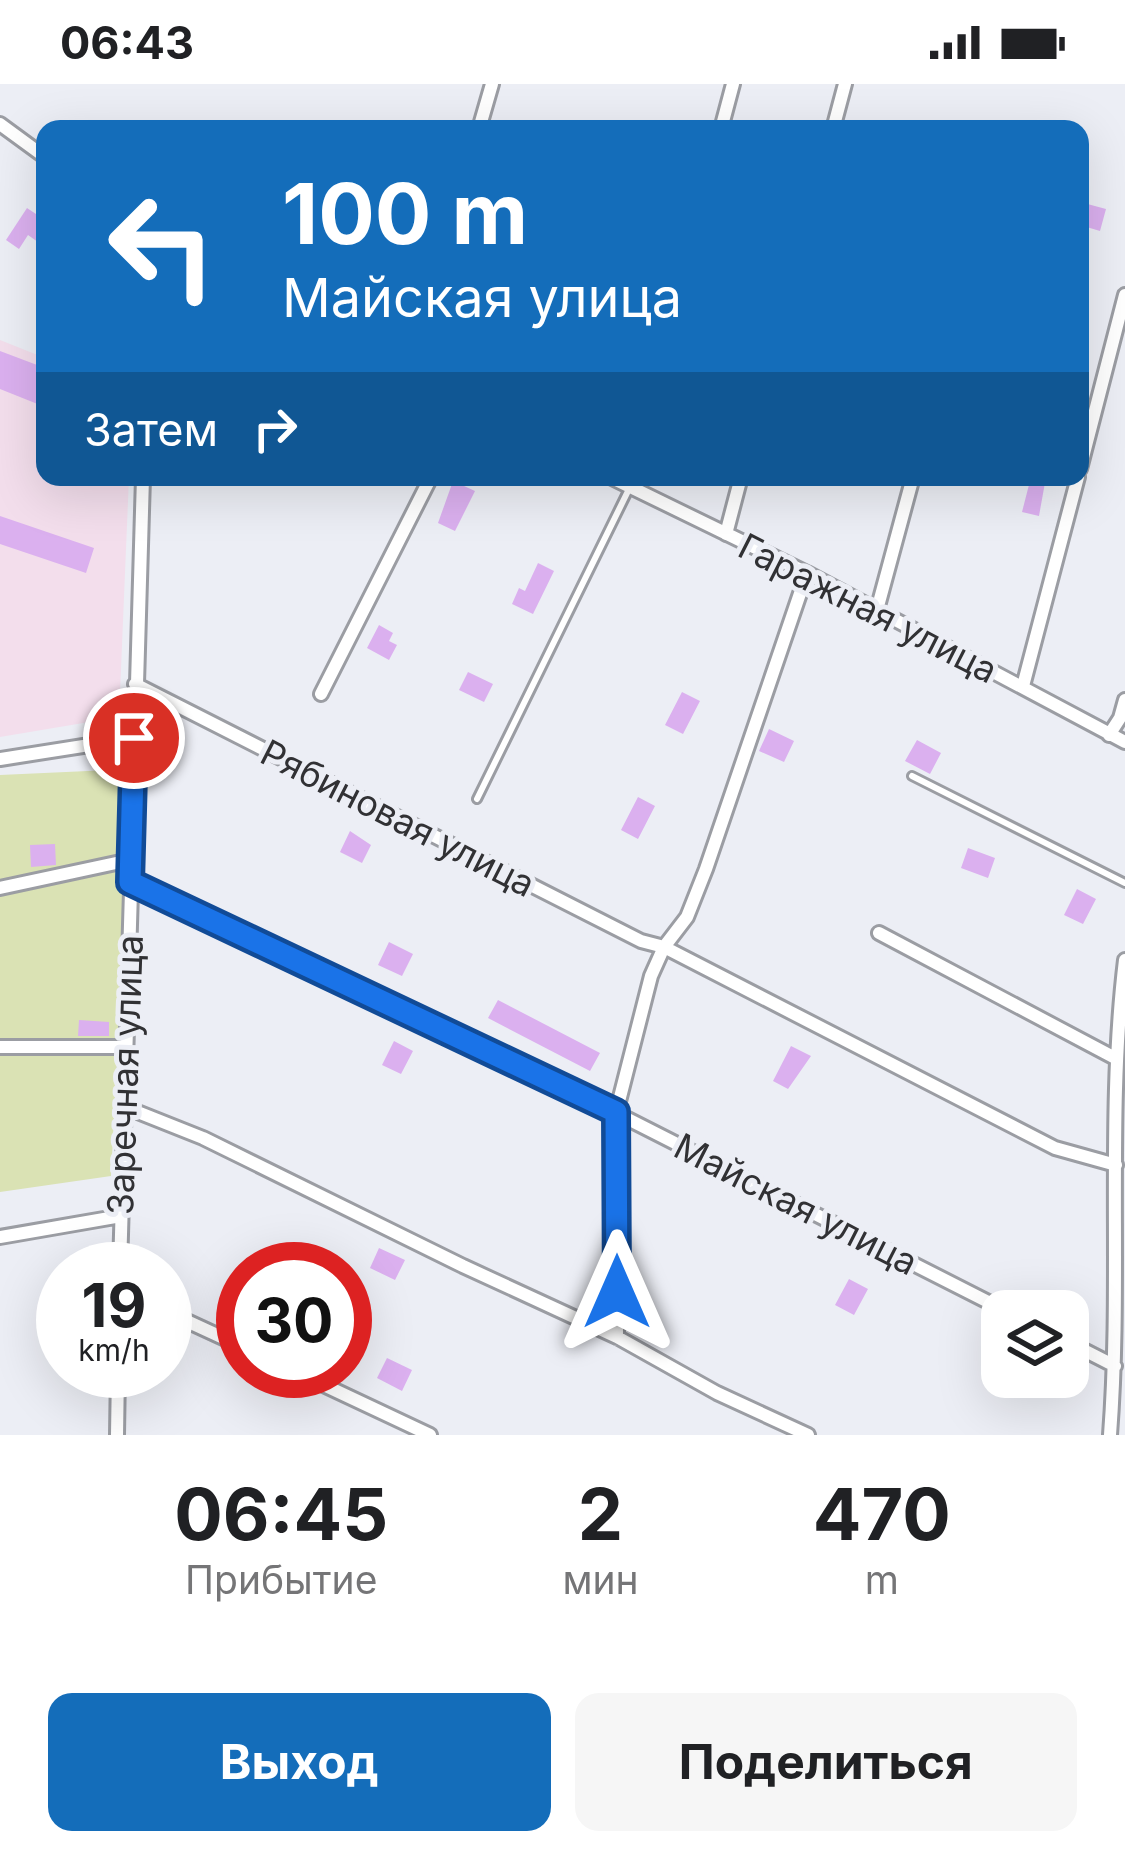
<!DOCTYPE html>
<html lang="ru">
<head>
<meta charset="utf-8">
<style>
  body { margin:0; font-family:Inter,sans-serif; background:#f6f6f6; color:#202124; height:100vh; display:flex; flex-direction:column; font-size:45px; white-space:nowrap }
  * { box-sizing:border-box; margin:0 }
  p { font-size:39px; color:#757577 }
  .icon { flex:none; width:66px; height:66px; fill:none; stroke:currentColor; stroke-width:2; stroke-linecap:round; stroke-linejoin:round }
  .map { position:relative; height:1351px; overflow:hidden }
  .sheet { display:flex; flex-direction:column; background:#fff; flex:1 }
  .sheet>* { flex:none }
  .top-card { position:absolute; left:36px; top:36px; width:1053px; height:366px; border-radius:24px; box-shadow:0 12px 48px #0002; background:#146dba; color:#fff; overflow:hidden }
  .tools { position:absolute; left:981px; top:1206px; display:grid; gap:24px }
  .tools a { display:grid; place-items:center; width:108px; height:108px; border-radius:24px; background:#fff; box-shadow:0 12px 48px #0002; font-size:60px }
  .speed { position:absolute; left:36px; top:1158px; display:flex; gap:24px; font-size:60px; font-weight:700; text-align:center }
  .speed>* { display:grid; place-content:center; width:156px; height:156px; border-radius:50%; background:#fff; box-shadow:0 12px 48px #0002; line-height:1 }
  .speed small { font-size:30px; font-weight:400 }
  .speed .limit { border:18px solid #d22; background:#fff; color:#111 }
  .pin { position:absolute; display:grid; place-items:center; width:102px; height:102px; color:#fff; margin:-51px; border:6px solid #fff; border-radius:50%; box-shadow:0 3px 12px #0007 }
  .me { position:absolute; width:132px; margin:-66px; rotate:0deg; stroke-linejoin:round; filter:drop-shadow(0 0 9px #0008) }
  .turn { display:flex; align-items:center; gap:42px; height:252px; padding:0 48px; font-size:54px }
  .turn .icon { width:156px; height:156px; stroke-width:2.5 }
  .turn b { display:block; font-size:84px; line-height:102px }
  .then { display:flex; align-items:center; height:114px; padding:0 48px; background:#0003; gap:24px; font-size:45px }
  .eta { display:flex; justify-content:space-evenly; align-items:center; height:204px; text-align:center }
  .eta b { font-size:72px; font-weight:700; line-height:84px }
  .button { display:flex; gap:24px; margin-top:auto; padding:24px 48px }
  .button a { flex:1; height:138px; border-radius:24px; background:#146dba; color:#fff; font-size:48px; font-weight:700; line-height:138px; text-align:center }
  .button a+a { background:#f6f6f6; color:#202124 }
  .status { display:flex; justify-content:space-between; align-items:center; height:84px; padding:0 60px; background:#fff; direction:ltr }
  .status svg { height:33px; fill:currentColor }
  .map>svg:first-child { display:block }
  .industrial { fill:#f3deec }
  .green { fill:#dae2b4 }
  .building { fill:#dbb0ef }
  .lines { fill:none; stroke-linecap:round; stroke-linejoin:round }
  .lane-casing { stroke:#9b9da3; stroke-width:12 }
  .street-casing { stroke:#9b9da3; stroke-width:18 }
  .lane { stroke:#fff; stroke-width:6 }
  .street { stroke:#fff; stroke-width:12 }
  .route-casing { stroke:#114b97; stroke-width:30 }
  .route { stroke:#1a73e8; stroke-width:21 }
  .labels { text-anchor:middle; stroke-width:10; stroke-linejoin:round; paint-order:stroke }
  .street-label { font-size:36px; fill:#313134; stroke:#eceef5 }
</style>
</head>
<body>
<div class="status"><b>06:43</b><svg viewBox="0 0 49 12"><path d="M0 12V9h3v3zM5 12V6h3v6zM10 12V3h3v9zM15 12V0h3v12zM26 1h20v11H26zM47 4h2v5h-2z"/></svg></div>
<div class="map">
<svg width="1125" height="1351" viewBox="0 0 1125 1351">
  <rect width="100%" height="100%" fill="#eceef5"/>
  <path class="industrial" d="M 0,256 L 45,274 L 45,393 L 129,393 L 119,633 L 0,653 Z"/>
  <path class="green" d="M 132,685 L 111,1092 L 0,1108 L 0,691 Z"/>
  <path class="building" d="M 1080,118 L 1106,125 L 1100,147 L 1080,141 Z
    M 27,124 L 45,136 L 45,163 L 28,151 L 19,165 L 6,156 Z
    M 0,267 L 45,284 L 45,323 L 0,305 Z
    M 1031,393 L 1046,393 L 1039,432 L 1022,428 Z
    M 453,397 L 475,407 L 455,447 L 438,439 Z
    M 0,432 L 94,464 L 86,489 L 0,460 Z
    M 538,479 L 554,487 L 533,530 L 512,520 L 519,504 L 525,507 Z
    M 379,541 L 393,549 L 389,557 L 397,561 L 389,576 L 367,564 Z
    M 468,588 L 493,600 L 484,618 L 459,606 Z
    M 682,608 L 700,617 L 683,650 L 665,641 Z
    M 769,645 L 794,657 L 784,678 L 759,667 Z
    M 917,656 L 941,669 L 930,690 L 905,677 Z
    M 638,713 L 655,722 L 638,755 L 621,746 Z
    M 350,747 L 371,761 L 362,779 L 340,768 Z
    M 55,760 L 56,781 L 31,783 L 30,761 Z
    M 968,764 L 995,774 L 988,794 L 961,784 Z
    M 1077,805 L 1096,815 L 1083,840 L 1064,831 Z
    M 389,858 L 413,870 L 402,892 L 378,881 Z
    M 498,916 L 600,969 L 590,987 L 488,934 Z
    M 79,936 L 109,938 L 109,952 L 78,952 Z
    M 394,957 L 413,967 L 401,990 L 382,981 Z
    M 791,962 L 811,972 L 788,1005 L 773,997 Z
    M 379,1164 L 405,1176 L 395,1196 L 370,1184 Z
    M 849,1195 L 868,1205 L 854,1231 L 835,1221 Z
    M 387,1274 L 412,1286 L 402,1307 L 377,1294 Z"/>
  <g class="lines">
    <g class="lane-casing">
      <path id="lane" d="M 912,692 L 1125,799
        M 477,715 L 630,403"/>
    </g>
    <g class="street-casing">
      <path id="street" d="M 0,40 L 45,73
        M 479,45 L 492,0
        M 721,45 L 733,0
        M 833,45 L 845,0
        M 1080,385 L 1125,211
        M 610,393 L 807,489 L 1125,658
        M 726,450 L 741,393
        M 877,526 L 913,393
        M 135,600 L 641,857 L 664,863 L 687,833 L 706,785 L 807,489
        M 1023,602 L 1078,393
        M 321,610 L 431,393
        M 1109,651 L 1120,634 L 1125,616
        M 0,675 L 134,654
        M 130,798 L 616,1029 L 1006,1227
        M 0,804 L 130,776
        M 879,849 L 1117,975
        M 0,963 L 126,963
        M 125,1023 L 203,1054 L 463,1182 L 617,1253 L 717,1309 L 808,1351
        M 0,1153 L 121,1132
        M 120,1185 L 143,393
        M 165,1227 L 243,1263
        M 617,1253 L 616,1029 L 651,892 L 664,863 L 1055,1064 L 1116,1081
        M 1068,1258 L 1115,1282
        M 294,1287 L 430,1351
        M 117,1351 L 118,1287
        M 1110,1351 C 1122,1193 1106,1033 1125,876"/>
    </g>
    <use href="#lane" class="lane"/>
    <use href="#street" class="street"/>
  </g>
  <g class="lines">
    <g class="route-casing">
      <path id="route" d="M 134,654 L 130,798 L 616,1028 L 617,1208"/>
    </g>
    <use href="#route" class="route"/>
  </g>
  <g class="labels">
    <g class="street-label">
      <text transform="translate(868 524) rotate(27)" y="13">Гаражная улица</text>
      <text transform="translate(398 734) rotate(27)" y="13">Рябиновая улица</text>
      <text transform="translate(125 991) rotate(-88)" y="13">Заречная улица</text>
      <text transform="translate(796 1120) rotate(27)" y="13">Майская улица</text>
    </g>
  </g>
</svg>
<div class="tools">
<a><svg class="icon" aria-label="layers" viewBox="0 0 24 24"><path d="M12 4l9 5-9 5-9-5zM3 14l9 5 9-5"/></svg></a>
</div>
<div class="speed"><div>19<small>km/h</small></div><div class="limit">30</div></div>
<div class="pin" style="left:134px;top:654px;background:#d93025"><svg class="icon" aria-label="arrive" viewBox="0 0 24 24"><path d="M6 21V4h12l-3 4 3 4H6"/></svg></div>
<svg class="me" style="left:617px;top:1208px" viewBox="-20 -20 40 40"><path d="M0-17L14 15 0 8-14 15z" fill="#1a73e8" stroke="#fff" stroke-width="4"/></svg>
<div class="top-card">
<div class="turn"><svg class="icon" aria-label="left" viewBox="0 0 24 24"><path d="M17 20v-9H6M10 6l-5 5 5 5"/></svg><div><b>100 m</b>Майская улица</div></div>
<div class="then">Затем<svg class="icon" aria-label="right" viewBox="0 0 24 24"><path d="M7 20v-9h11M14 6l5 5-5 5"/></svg></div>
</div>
</div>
<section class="sheet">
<div class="eta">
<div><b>06:45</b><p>Прибытие</p></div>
<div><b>2</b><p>мин</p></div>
<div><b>470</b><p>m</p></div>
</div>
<div class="button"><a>Выход</a><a>Поделиться</a></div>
</section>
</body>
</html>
